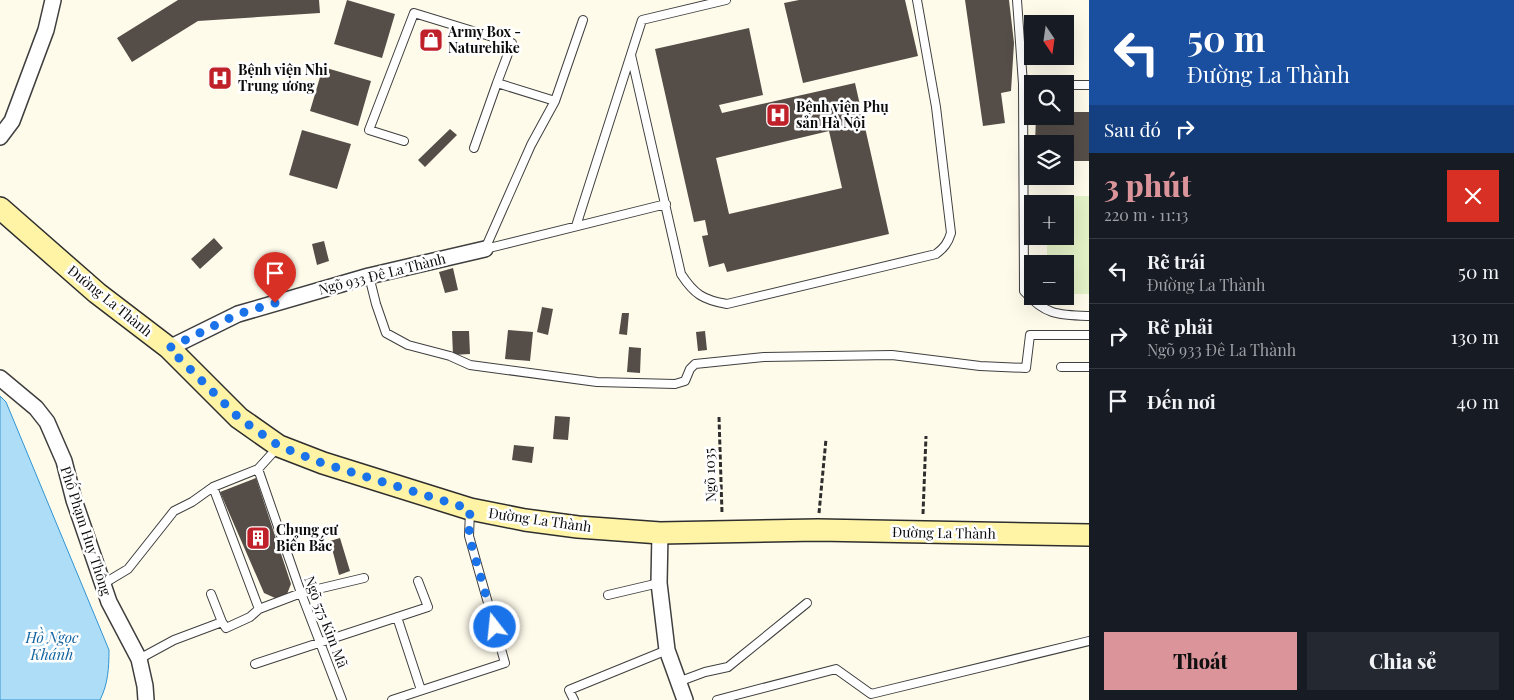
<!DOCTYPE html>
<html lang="vi">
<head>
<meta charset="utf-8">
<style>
  body { margin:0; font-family:"Playfair Display",serif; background:#242831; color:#f1f3f6; height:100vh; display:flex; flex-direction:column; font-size:19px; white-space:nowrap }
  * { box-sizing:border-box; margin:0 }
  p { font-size:16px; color:#9ea1a6 }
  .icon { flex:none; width:28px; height:28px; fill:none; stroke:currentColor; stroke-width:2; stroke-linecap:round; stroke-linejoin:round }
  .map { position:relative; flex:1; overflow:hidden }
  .panel { display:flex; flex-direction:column; background:#171b24; width:425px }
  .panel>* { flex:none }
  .top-card { background:#1a4fa0; color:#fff; overflow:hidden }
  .needle { width:32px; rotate:167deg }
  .buttons { position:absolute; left:1024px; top:15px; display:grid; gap:10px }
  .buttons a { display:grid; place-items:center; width:50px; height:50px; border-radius:0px; background:#171b24; box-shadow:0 5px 20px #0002; font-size:25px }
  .pin { position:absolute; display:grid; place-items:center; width:42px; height:42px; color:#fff; margin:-51px -21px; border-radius:50% 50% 50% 0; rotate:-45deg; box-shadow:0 0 5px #0007 }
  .pin .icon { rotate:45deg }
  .me { position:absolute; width:55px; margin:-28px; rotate:344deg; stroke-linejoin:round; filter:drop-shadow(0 0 4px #0008) }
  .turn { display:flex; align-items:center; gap:18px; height:105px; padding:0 15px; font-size:22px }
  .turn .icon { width:65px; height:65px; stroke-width:2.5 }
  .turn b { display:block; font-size:35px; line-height:42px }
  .then { display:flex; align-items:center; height:48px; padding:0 15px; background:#0003; gap:10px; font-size:19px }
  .round { display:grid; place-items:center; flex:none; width:52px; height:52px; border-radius:0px; background:#242831 }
  .head { display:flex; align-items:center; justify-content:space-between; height:85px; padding:0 15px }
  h1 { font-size:30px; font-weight:800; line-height:38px; color:#db949a }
  .button { display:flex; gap:10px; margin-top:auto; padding:10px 15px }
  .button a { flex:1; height:58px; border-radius:0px; background:#db949a; color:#111; font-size:20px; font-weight:800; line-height:58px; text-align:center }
  .button a+a { background:#242831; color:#f1f3f6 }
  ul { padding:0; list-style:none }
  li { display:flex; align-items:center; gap:15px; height:65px; padding:0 15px; border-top:1px solid #363941 }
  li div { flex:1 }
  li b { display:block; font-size:19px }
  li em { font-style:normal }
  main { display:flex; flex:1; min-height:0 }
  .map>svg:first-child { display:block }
  .pitch { fill:#e3f1c6 }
  .water { fill:#aeddf8; stroke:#3294d1 }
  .building { fill:#554d48; fill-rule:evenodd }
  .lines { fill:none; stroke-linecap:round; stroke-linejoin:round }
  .service-casing { stroke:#3f3f3f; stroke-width:10 }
  .minor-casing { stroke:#3f3f3f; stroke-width:18 }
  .secondary-casing { stroke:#2e2e2e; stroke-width:24 }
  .path { stroke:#2e2e2e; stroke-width:3; stroke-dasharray:5 2.5; stroke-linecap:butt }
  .service { stroke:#fff; stroke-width:8 }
  .minor { stroke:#fff; stroke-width:15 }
  .secondary { stroke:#fff4a6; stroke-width:21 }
  .route { stroke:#1a73e8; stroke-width:9; stroke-dasharray:0 16.2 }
  .labels { text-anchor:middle; stroke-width:5; stroke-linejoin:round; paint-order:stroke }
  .poi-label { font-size:14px; font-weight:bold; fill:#0c0c0c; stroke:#fff; text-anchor:start }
  .street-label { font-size:14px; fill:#0c0c0c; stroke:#fff }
  .water-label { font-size:15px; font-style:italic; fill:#1264a1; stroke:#fff }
</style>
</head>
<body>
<main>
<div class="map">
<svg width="1089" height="700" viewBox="0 0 1089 700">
  <rect width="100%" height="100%" fill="#fffbeb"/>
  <path class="pitch" d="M 1047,196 L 1089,196 L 1089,294 L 1065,294 L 1065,264 L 1047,264 L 1047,236 L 1065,236 L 1065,204 L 1047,204 Z"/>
  <path class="water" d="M 0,396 L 6,402 L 109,650 C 109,668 108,684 100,700 L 0,700 Z"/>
  <path class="building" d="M 178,0 L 319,0 L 320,13 L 198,21 L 132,62 L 117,38 Z
    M 347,0 L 395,14 L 382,58 L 334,44 Z
    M 799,0 L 905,0 L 918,56 L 803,83 L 784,3 Z
    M 965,0 L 1009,0 L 1014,43 L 1011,91 L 1001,93 L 1005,123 L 983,126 Z
    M 749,28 L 763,95 L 719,105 L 722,113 L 855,83 L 889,234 L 727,272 L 724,263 L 709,267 L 702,236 L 708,235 L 705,220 L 694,222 L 655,49 ZM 829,131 L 842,188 L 729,214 L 716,158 Z
    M 323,67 L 371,81 L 358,126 L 310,111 Z
    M 1065,112 L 1089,112 L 1089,161 L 1065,161 L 1065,144 L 1035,144 L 1036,116 L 1065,116 Z
    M 450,129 L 457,135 L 425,167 L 418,160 Z
    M 302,130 L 351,144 L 337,189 L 289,175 Z
    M 214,238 L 223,248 L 200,269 L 191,259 Z
    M 324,241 L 329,261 L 317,265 L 312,244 Z
    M 453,268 L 458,290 L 445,293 L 439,272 Z
    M 542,307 L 553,309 L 548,335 L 537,332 Z
    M 622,313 L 629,313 L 627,335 L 619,334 Z
    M 508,330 L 533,332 L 530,361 L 505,359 Z
    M 452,331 L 469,331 L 470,354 L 453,355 Z
    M 705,331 L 707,350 L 698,351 L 696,332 Z
    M 629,347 L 641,348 L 640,373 L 627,372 Z
    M 555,416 L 570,417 L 568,440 L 553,439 Z
    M 514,445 L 534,447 L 532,463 L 512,460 Z
    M 256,478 L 291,584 L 287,594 L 281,597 L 275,598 L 264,593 L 220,492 Z
    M 340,538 L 350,571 L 339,575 L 330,541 Z"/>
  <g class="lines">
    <g class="service-casing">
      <path id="service" d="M 1017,0 L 1023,84 L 1024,291 C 1045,315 1058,315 1089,316
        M 631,55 L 681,274 C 694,294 703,300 727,304 L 936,254 C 944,248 948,243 951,233 L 936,107 L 917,0
        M 1065,85 L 1089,85
        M 555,101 L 583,20
        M 404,141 L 369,130 L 414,13 L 512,43 L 497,83 L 555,101 L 531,145 L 485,249
        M 474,148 L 497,83
        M 576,226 L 642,20 L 726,0
        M 485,249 L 666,204
        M 369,276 L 376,304 L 386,333 L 408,345 L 450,356 L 470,365 L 597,382 L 675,384 L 685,381 L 690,369 L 695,364 L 764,357 L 892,355 L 980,366 L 1026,368 L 1030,335 L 1089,335
        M 1061,367 L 1089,367
        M 278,447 L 258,469 L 301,593 L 342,700
        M 213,487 L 259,609
        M 103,584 L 128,569 L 174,511 L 192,502 L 213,487 L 258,469
        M 211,594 L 222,622
        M 608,595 L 659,583
        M 397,617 L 421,690
        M 139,659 L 174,640 L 222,622 L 226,628 L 250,617 L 259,609 L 301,593 L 364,578
        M 255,664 L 428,607 L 418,581
        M 678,682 L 705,672 L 728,667 L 807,603
        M 392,700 L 505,663 L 469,536 L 470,511
        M 574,700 L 569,690 L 667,650
        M 717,700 L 836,669 L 871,694 L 1089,641"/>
    </g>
    <g class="minor-casing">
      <path id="minor" d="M 0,137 L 12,121 L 46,30 L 53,0
        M 169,348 L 238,314 L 369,276 L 485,249
        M 0,378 L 36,408 L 47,422 L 64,461 L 74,500 L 109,602 L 139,659 L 145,686 L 146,700
        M 660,533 L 659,583 L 667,650 L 685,700"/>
    </g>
    <g class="secondary-casing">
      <path id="secondary" d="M 0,208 L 97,293 L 169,348 L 239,418 L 279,446 L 323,463 L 470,509 L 525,520 L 578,527 L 660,533 L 818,530 L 1089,535"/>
    </g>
    <path class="path" d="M 719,417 L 722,513
      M 819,513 L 826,439
      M 923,514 L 926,436"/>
    <use href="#service" class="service"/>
    <use href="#minor" class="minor"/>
    <use href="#secondary" class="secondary"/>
  </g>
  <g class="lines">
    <path class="route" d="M 275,303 L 238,314 L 169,348 L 239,418 L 279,446 L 322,463 L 470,509 L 469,536 L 495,627"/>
  </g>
  <defs>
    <g id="shop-square" transform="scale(1.25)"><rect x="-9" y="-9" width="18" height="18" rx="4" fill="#c0202a" stroke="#fff"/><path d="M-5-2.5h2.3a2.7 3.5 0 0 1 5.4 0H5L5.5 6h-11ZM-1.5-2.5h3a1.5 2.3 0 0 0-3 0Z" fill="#fff"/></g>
    <g id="hospital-square" transform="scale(1.25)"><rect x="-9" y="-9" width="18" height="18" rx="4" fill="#c0202a" stroke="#fff"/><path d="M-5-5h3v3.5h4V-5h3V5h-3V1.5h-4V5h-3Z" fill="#fff"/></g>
    <g id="building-square" transform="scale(1.25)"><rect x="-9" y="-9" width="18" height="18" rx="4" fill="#c0202a" stroke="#fff"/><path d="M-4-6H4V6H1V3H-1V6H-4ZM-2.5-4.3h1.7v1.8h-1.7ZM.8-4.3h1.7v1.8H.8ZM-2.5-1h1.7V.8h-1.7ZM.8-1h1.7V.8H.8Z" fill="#fff"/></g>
  </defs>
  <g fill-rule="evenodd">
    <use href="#shop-square" x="431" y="40"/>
    <use href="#hospital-square" x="220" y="78"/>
    <use href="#hospital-square" x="778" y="115"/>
    <use href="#building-square" x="258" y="538"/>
  </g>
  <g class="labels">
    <g class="poi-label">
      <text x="448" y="37">Army Box -<tspan x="448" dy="16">Naturehike</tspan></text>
      <text x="238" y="75">Bệnh viện Nhi<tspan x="238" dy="16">Trung ương</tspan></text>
      <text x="796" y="112">Bệnh viện Phụ<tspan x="796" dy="16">sản Hà Nội</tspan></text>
      <text x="276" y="535">Chung cư<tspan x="276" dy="16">Biển Bắc</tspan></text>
    </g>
    <g class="street-label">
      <text transform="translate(382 274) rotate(-14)" y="5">Ngõ 933 Đê La Thành</text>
      <text transform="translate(110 301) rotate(39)" y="5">Đường La Thành</text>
      <text transform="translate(710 475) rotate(-92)" y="5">Ngõ 1035</text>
      <text transform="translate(540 520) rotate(8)" y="5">Đường La Thành</text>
      <text transform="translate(86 531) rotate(72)" y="5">Phố Phạm Huy Thông</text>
      <text transform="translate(944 533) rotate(1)" y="5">Đường La Thành</text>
      <text transform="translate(326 622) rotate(69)" y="5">Ngõ 575 Kim Mã</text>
    </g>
    <g class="water-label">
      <text x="52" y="643">Hồ Ngọc<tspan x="52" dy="17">Khánh</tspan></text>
    </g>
  </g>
</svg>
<div class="buttons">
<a><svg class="needle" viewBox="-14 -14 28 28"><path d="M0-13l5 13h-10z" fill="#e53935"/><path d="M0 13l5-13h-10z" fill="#9ea1a6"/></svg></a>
<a><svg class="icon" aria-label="search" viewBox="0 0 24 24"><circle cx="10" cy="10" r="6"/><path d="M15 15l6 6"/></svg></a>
<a><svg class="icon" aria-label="layers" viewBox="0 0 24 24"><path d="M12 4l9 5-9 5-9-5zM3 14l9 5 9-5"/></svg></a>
<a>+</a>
<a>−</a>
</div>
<div class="pin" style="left:275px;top:303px;background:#d93025"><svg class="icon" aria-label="arrive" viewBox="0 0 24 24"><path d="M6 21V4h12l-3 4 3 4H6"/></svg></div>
<svg class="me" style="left:495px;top:627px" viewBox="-20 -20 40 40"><circle r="17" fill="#1a73e8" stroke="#fff" stroke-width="3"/><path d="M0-11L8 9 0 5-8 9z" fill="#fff"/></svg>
</div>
<section class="panel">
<div class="top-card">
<div class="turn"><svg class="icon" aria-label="left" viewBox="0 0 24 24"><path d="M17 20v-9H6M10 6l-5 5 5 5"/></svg><div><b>50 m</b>Đường La Thành</div></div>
<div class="then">Sau đó<svg class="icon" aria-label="right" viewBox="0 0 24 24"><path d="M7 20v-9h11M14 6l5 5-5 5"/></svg></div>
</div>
<div class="head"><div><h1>3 phút</h1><p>220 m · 11:13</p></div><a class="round" style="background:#d93025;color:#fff"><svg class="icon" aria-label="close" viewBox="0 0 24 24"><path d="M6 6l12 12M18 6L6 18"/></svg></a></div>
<ul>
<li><svg class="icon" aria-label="left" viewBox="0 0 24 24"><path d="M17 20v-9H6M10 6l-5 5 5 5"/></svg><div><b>Rẽ trái</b><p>Đường La Thành</p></div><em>50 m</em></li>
<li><svg class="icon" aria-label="right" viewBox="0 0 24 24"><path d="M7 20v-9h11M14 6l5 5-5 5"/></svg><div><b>Rẽ phải</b><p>Ngõ 933 Đê La Thành</p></div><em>130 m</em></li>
<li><svg class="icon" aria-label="arrive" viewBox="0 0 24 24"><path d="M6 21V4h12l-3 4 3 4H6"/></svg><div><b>Đến nơi</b></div><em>40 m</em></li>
</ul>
<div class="button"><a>Thoát</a><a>Chia sẻ</a></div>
</section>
</main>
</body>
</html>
